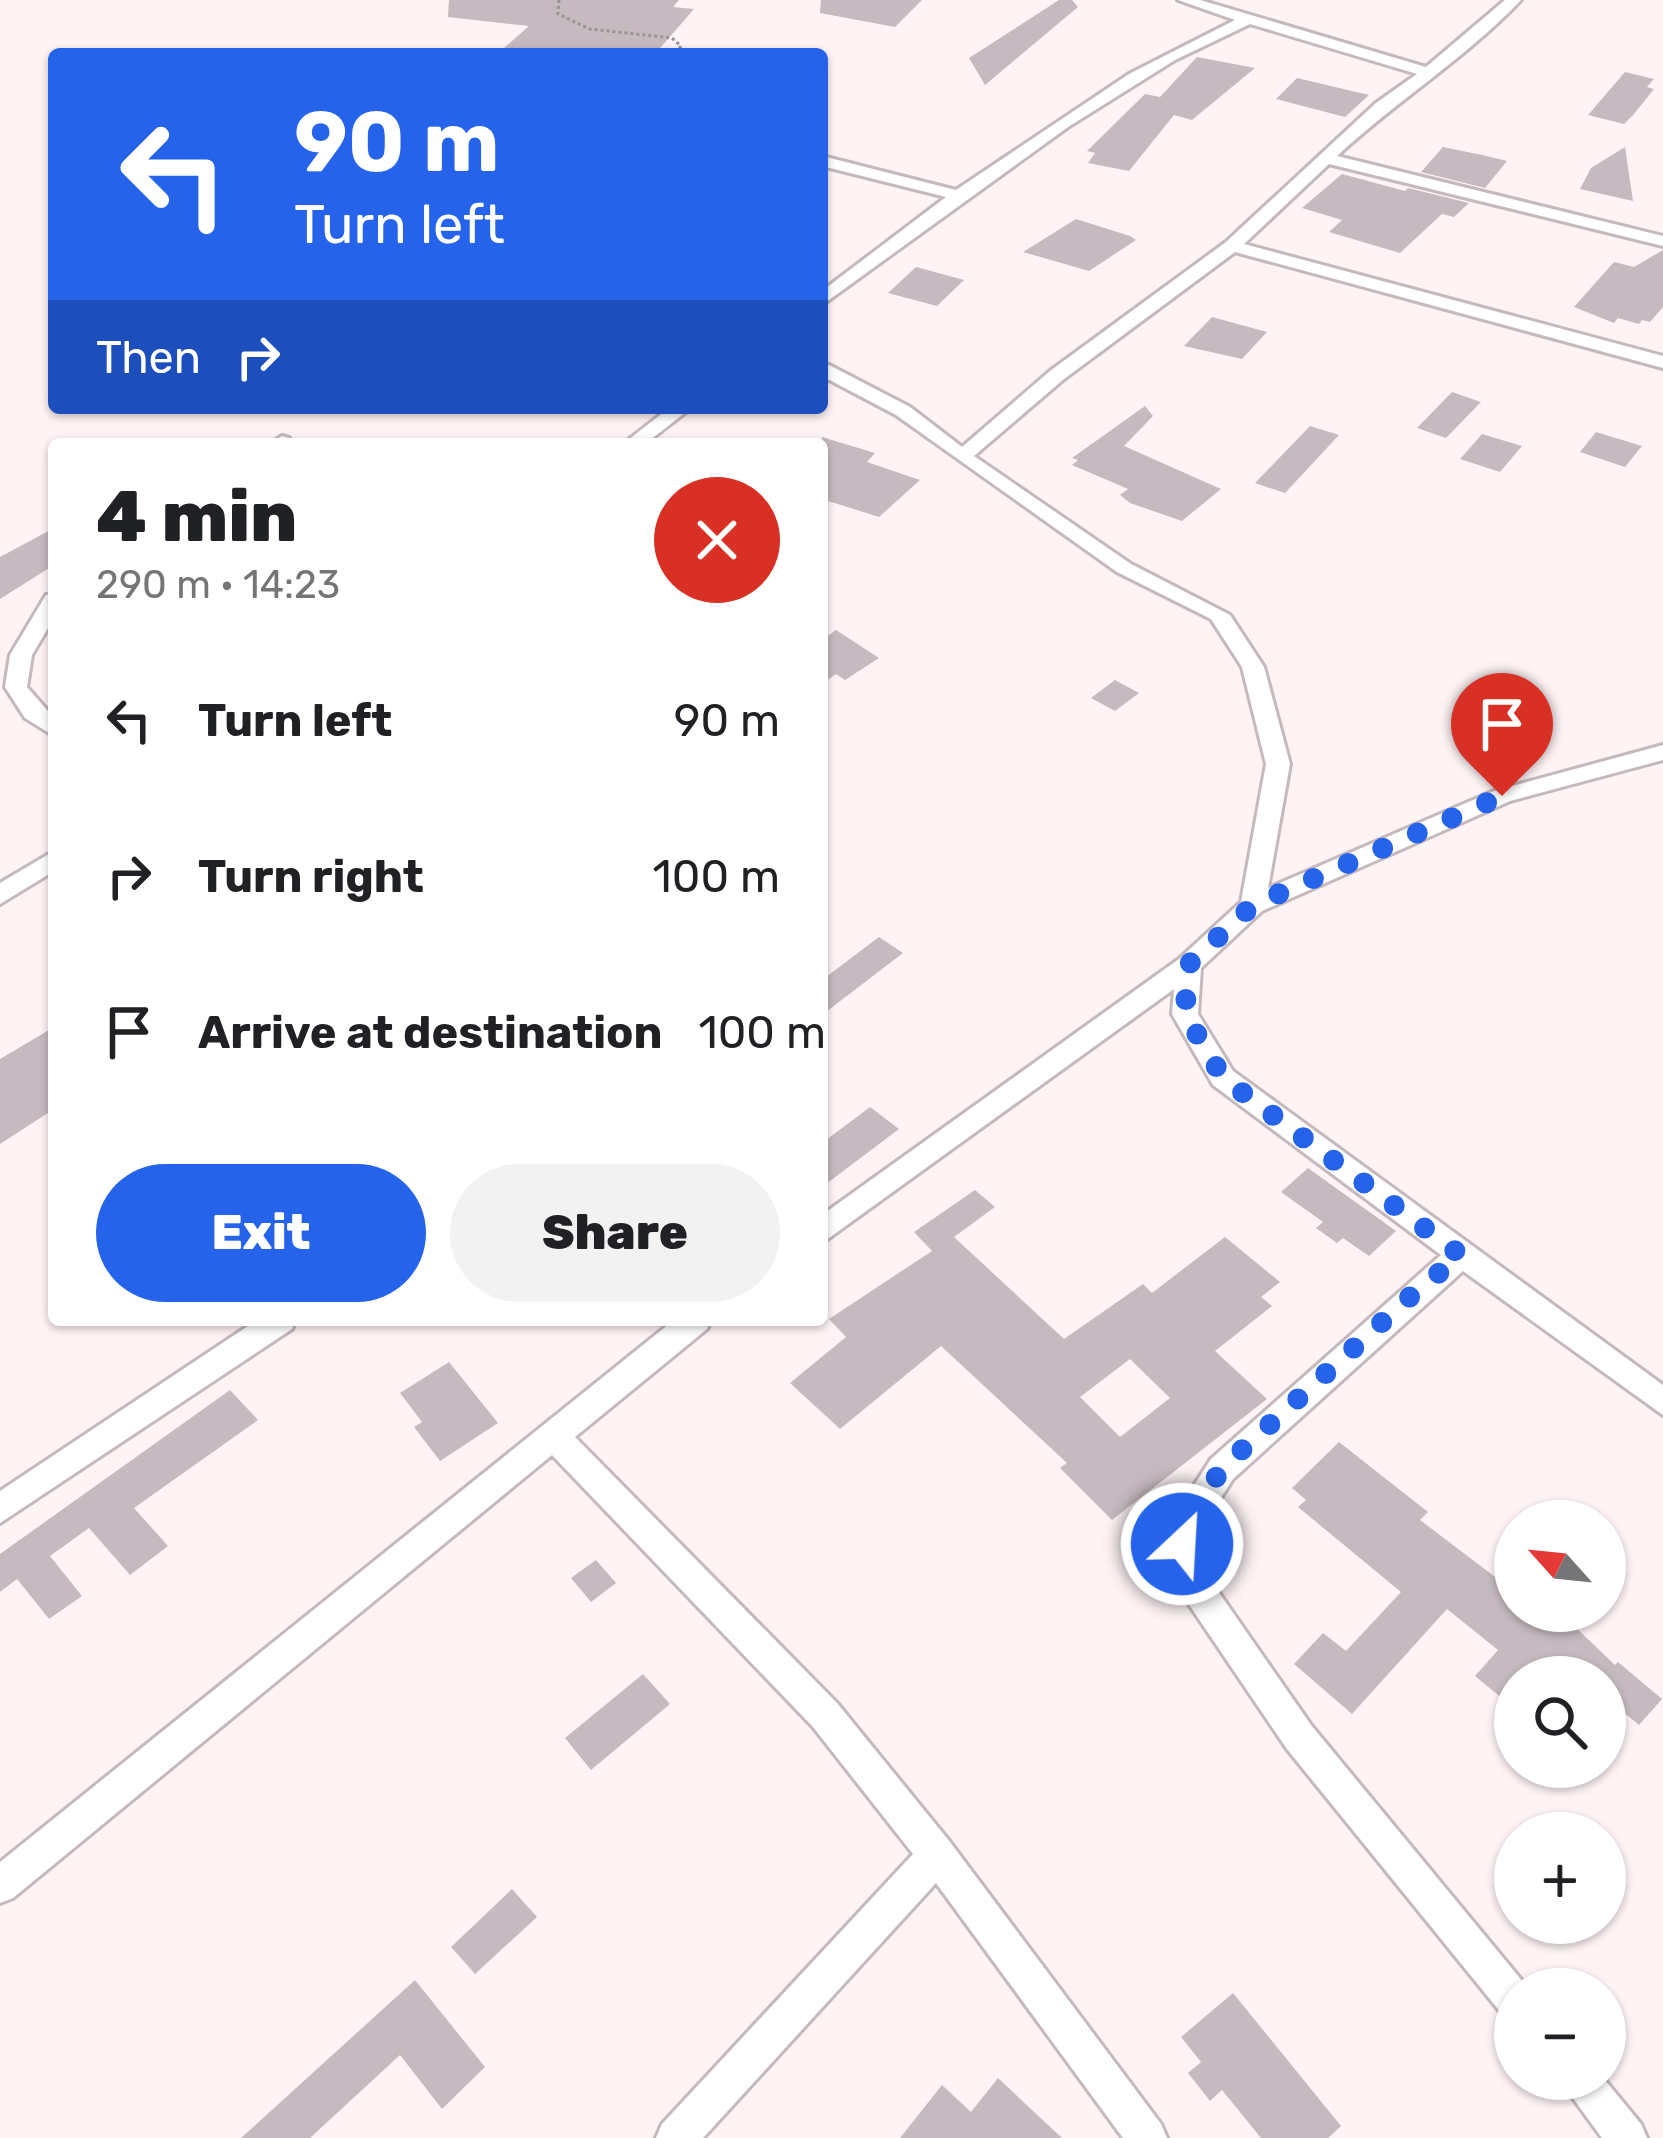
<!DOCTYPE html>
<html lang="en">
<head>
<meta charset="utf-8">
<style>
  body { margin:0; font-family:Rubik,sans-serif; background:#f2f2f2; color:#202124; height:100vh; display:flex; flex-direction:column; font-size:45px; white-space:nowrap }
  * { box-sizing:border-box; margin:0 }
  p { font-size:39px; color:#757577 }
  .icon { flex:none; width:66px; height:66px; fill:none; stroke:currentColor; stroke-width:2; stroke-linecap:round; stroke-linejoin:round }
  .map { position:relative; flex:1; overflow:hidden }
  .side { position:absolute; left:48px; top:438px; width:780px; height:888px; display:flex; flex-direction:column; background:#fff; border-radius:12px; box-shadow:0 3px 9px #0004 }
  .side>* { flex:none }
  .top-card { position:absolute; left:48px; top:48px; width:780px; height:366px; border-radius:12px; box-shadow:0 3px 9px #0004; background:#2563eb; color:#fff; overflow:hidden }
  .needle { width:78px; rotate:297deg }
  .buttons { position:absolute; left:1494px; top:1500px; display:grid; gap:24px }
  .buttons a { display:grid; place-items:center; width:132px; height:132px; border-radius:50%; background:#fff; box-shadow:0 3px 9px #0004; font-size:60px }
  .pin { position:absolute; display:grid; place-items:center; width:102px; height:102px; color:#fff; margin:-123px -51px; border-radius:50% 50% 50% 0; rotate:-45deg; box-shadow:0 0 12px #0007 }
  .pin .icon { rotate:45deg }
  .me { position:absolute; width:132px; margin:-66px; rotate:25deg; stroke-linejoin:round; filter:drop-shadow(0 0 9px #0008) }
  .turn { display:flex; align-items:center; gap:42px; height:252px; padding:0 48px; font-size:54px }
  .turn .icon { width:156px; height:156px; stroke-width:2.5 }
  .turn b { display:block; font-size:84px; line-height:102px }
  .then { display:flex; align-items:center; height:114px; padding:0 48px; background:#0003; gap:24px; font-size:45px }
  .round { display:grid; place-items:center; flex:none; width:126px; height:126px; border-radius:63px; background:#f2f2f2 }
  .overview { display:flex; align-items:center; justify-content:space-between; height:204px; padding:0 48px }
  h1 { font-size:72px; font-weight:800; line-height:90px }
  .cta { display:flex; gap:24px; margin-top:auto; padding:24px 48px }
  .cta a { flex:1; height:138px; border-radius:72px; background:#2563eb; color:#fff; font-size:48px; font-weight:800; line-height:138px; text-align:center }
  .cta a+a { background:#f2f2f2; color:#202124 }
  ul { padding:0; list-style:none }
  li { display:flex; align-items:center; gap:36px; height:156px; padding:0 48px }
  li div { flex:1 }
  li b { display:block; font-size:45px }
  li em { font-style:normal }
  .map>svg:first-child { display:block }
  .building { fill:#c5bac0; fill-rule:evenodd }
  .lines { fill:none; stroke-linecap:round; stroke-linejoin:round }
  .street-casing { stroke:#c6b9bb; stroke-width:6 }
  .path { stroke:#9a9294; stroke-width:3; stroke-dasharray:3 3; stroke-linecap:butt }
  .street { fill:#fff; fill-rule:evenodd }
  .route { stroke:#2563eb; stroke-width:21; stroke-dasharray:0 37.8 }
</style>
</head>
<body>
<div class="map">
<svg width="1663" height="2138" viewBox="0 0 1663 2138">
  <rect width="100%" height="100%" fill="#fef3f5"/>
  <path class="building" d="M 449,0 L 679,0 L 673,7 L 694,9 L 655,54 L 497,54 L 529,26 L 448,17 Z
    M 821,0 L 922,0 L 895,27 L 820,13 Z
    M 1059,0 L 1072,0 L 1078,7 L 985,85 L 969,58 Z
    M 1197,57 L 1255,68 L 1192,120 L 1174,115 L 1129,171 L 1088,163 L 1095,153 L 1087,151 L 1145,94 L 1160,97 Z
    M 1625,72 L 1654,79 L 1647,87 L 1654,89 L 1634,114 L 1624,124 L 1588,115 Z
    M 1297,78 L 1369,95 L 1345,117 L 1276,99 Z
    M 1443,147 L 1482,155 L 1507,161 L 1485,188 L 1421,172 Z
    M 1625,147 L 1633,201 L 1580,189 L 1591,168 Z
    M 1342,174 L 1405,191 L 1408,188 L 1469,203 L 1454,217 L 1442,214 L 1400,253 L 1329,232 L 1342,220 L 1302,208 Z
    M 1076,219 L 1130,236 L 1136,240 L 1089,271 L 1023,252 Z
    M 1663,250 L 1663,307 L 1650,322 L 1642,320 L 1639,324 L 1618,318 L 1614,323 L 1574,307 L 1614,262 L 1634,267 Z
    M 916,267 L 964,280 L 937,306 L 888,293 Z
    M 1212,317 L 1267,332 L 1242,359 L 1184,346 Z
    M 1452,392 L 1481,402 L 1446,438 L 1417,428 Z
    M 1145,406 L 1153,416 L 1124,446 L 1221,489 L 1182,521 L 1130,503 L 1120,495 L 1128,489 L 1072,465 L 1078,460 L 1072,458 Z
    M 1310,426 L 1339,435 L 1285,493 L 1255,483 Z
    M 1596,432 L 1642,446 L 1625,467 L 1580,452 Z
    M 1482,434 L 1522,446 L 1500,472 L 1460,459 Z
    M 822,437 L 875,453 L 867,462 L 920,480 L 879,517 L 822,499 Z
    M 54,528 L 54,565 L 0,599 L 0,557 Z
    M 836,630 L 879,658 L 845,680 L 836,674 L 822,684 L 822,640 Z
    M 1115,680 L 1139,693 L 1115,711 L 1091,698 Z
    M 879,937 L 903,953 L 822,1015 L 822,980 Z
    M 54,1027 L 54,1109 L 0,1144 L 0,1059 Z
    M 870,1107 L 899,1129 L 822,1187 L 822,1143 Z
    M 1308,1168 L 1396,1231 L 1369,1256 L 1343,1238 L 1337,1243 L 1316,1228 L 1323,1222 L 1281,1192 Z
    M 975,1190 L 995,1207 L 954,1237 L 1064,1339 L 1143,1284 L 1152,1293 L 1225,1237 L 1280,1282 L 1261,1297 L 1272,1306 L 1215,1351 L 1267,1399 L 1112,1520 L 1060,1468 L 1067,1463 L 941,1346 L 840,1429 L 790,1383 L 846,1337 L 829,1319 L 932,1251 L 914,1232 ZM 1130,1359 L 1170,1398 L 1120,1437 L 1080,1397 Z
    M 449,1362 L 498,1423 L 440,1461 L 414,1427 L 422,1422 L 400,1393 Z
    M 230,1390 L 258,1420 L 134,1508 L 168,1546 L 130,1575 L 89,1528 L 50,1556 L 82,1596 L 49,1619 L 17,1579 L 0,1592 L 0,1554 Z
    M 1339,1442 L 1428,1512 L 1420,1520 L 1515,1592 L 1515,1611 L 1547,1611 L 1566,1626 L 1570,1622 L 1615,1665 L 1618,1662 L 1662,1699 L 1639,1725 L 1605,1697 L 1605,1677 L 1515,1677 L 1515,1709 L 1475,1676 L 1498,1650 L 1447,1609 L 1352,1714 L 1294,1664 L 1323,1633 L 1346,1651 L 1401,1592 L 1298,1507 L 1306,1500 L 1292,1488 Z
    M 596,1560 L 616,1583 L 591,1602 L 571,1578 Z
    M 643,1674 L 670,1704 L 591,1770 L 565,1738 Z
    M 512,1889 L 537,1917 L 475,1974 L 451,1947 Z
    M 415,1980 L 485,2067 L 442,2109 L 400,2055 L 310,2138 L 241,2138 Z
    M 1233,1993 L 1341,2126 L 1328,2138 L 1261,2138 L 1222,2090 L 1210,2101 L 1188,2073 L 1201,2062 L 1181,2037 Z
    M 998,2078 L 1062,2138 L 900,2138 L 942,2085 L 971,2112 Z"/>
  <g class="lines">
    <g class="street-casing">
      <path id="street" d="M 1178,0 L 1200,0 L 1426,67 L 1505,0 L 1521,0 C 1466,58 1396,101 1337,156 L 1663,236 L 1663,246 L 1329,164 L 1244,244 L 1663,356 L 1663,368 L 1235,252 L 1064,379 L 974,456 L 1131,564 L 1230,615 L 1264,667 L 1290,764 L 1268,888 L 1494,791 L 1663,745 L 1663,760 L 1510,801 L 1262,911 L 1201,968 L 1198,1014 L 1233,1071 L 1663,1385 L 1663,1415 L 1463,1271 L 1233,1479 L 1205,1523 L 1198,1544 L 1213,1584 L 1311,1725 L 1528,1988 L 1515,1989 L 1515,2020 L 1502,2014 L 1287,1749 L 1188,1603 L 1166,1544 L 1180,1507 L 1211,1459 L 1441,1255 L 1213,1085 L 1172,1014 L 1174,989 L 822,1243 L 822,1215 L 1179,959 L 1241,902 L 1266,764 L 1242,667 L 1211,619 L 1117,572 L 896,415 L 822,376 L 822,363 L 829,365 L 910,407 L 962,447 L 1050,371 L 1226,242 L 1376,103 L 1417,74 L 1250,24 L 1175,60 L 1068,127 L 822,305 L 822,291 L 946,197 L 822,166 L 822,156 L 956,190 L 1129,74 L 1235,20 Z
        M 669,408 L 691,408 L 645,444 L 623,444 Z
        M 282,436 L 289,438 L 290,444 L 270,444 Z
        M 54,594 L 54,618 L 32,655 L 27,687 L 54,718 L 54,736 L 25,718 L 5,687 L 10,655 L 46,595 Z
        M 54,851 L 54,871 L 0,904 L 0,883 Z
        M 257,1320 L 296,1320 L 292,1329 L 0,1523 L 0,1491 Z
        M 674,1320 L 711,1320 L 707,1329 L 575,1437 L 837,1703 L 950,1842 L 1161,2124 L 1167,2138 L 1123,2138 L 936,1883 L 703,2138 L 656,2138 L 662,2124 L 913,1854 L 813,1727 L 552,1455 L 13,1898 L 0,1903 L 0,1862 Z
        M 1559,2079 L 1604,2079 L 1641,2124 L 1647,2138 L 1602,2138 Z"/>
    </g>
    <path class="path" d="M 559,0 L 558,14 L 590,29 L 672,38 L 681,46 L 676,54"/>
    <use href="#street" class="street"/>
  </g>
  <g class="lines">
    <path class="route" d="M 1182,1544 L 1191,1517 L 1222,1468 L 1424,1284 L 1462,1256 L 1223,1078 L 1185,1014 L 1188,965 L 1253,905 L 1502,796"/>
  </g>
</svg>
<div class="buttons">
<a><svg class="needle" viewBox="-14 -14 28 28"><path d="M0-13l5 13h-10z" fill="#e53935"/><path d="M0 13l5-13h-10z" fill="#757577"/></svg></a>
<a><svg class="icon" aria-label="search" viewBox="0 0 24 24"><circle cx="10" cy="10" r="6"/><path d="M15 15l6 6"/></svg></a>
<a>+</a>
<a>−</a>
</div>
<div class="pin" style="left:1502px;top:796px;background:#d93025"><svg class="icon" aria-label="arrive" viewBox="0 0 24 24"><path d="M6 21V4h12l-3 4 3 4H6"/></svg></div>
<svg class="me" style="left:1182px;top:1544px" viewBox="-20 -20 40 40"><circle r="17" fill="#2563eb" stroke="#fff" stroke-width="3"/><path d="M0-11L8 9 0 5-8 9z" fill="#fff"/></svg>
<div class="top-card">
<div class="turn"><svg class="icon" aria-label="left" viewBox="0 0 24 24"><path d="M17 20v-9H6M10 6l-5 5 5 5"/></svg><div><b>90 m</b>Turn left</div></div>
<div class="then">Then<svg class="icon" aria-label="right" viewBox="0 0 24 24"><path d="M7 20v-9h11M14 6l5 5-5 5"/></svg></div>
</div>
<section class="side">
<div class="overview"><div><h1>4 min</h1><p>290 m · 14:23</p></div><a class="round" style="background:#d93025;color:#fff"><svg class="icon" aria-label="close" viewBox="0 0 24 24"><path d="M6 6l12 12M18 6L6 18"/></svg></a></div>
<ul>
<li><svg class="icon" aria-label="left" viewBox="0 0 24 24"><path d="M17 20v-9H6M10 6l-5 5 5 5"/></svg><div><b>Turn left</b></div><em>90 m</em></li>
<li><svg class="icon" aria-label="right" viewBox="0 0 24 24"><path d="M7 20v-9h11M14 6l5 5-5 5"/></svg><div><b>Turn right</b></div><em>100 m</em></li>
<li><svg class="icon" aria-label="arrive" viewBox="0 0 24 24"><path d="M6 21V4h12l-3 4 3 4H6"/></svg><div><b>Arrive at destination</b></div><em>100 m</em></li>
</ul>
<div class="cta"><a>Exit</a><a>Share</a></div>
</section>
</div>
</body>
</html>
